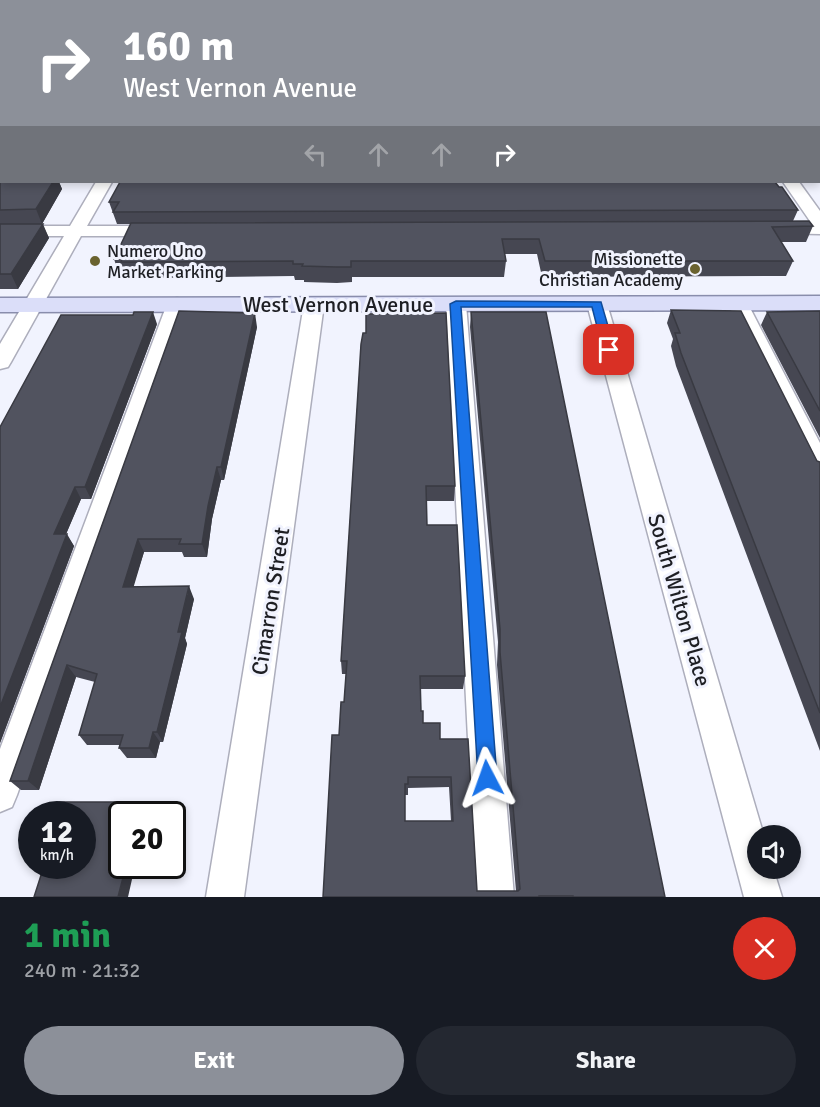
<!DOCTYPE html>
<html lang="en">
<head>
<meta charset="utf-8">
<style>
  body { margin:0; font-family:Signika,sans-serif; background:#242831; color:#f1f3f6; height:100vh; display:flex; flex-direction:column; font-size:22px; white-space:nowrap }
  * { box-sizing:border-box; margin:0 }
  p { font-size:20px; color:#9ea1a6 }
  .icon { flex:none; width:33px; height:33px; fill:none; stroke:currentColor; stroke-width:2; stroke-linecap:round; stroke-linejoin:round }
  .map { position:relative; height:897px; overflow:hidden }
  .side { display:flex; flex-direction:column; background:#171b24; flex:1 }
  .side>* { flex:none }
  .hud { position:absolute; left:0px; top:0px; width:820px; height:183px; box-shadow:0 3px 9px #0003; background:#8c9099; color:#fff; overflow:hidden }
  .buttons { position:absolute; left:747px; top:825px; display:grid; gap:12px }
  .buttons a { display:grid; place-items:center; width:54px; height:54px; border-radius:50%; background:#171b24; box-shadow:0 3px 9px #0003; font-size:30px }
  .speed { position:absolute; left:18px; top:801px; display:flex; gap:12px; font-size:30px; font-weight:700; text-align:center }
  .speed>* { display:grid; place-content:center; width:78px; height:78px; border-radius:50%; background:#171b24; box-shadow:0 3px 9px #0003; line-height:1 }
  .speed small { font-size:15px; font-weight:400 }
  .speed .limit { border:3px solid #111; border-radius:9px; background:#fff; color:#111 }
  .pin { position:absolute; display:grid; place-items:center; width:51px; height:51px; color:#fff; margin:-26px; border-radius:12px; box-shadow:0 3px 9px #0006 }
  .me { position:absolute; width:66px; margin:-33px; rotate:356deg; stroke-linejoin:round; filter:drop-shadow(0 0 4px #0008) }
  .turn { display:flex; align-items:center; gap:21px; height:126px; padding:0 24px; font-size:27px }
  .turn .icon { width:78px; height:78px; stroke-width:2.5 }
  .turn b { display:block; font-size:42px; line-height:51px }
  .lanes { display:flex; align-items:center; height:57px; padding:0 24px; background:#0003; justify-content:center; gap:30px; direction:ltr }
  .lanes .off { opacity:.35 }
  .round { display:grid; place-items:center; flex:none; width:63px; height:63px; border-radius:32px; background:#242831 }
  .headline { display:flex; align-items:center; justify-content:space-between; height:102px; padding:0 24px }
  h1 { font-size:36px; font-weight:800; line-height:45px; color:#1e9e55 }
  .button { display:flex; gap:12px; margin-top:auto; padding:12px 24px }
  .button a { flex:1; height:69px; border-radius:36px; background:#8c9099; color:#fff; font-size:24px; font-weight:800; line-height:69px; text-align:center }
  .button a+a { background:#242831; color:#f1f3f6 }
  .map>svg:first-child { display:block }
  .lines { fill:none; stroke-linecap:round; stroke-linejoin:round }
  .minor-casing { stroke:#adaebc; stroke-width:3 }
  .major-casing { stroke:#898dac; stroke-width:3 }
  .minor { fill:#fff; fill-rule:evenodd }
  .major { fill:#dbdef9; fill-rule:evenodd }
  .wall { fill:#464752; fill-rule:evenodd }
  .shaded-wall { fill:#393a42 }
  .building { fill:#51535f; stroke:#393a42; stroke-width:1.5; fill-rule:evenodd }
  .route { fill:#1a73e8; stroke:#114b97; stroke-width:1.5 }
  .poi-dot { fill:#6a622f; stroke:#f1f3fe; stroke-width:2 }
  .labels { text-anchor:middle; stroke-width:6; stroke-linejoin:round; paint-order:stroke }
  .far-poi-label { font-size:18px; fill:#1e1f24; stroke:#f1f3fe; text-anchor:start }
  .street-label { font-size:22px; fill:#1e1f24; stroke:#f1f3fe }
</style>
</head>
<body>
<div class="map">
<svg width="820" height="897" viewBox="0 0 820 897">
  <rect width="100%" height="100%" fill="#f1f3fe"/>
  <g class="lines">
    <g class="minor-casing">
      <path id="minor" d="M 205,0 L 215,0 L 204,2 Z
        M 656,0 L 666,0 L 667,2 L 656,2 Z
        M 819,167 L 820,167 L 820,177 L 819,177 Z
        M 96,182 L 112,182 L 87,226 L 161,226 L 167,227 L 170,231 L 167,235 L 161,236 L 81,236 L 11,362 L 8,367 L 0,369 L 0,344 L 64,236 L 0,236 L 0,226 L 70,226 Z
        M 783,182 L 799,182 L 820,211 L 820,234 L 774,233 L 771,229 L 774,225 L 812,224 Z
        M 177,298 L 184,300 L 187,304 L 17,795 L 12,807 L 0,812 L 0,749 L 167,304 L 170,300 Z
        M 314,298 L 321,300 L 324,304 L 244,897 L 206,897 L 304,304 L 307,300 Z
        M 456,298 L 463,300 L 466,304 L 514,897 L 476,897 L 446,304 L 449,300 Z
        M 597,298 L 604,300 L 607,304 L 764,836 L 758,836 L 758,868 L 773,868 L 782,897 L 744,897 L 587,304 L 590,300 Z
        M 738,298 L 745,300 L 748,304 L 820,443 L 820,476 L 811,473 L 808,467 L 728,304 L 731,300 Z"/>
    </g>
    <g class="major-casing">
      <path id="major" d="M 49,0 L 63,0 L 49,2 Z
        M 0,50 L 2,50 L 0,60 Z
        M 820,296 L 820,310 L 0,312 L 0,298 Z"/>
    </g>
    <use href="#minor" class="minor"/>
    <use href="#major" class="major"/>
  </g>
  <path class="wall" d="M 677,0 L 820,0 L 820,154 L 819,154 L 819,2 L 678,2 Z
    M 2,66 L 2,182 L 59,182 L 62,189 L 42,224 L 49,238 L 18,289 L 0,289 L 0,68 Z
    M 779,187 L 798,210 L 793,221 L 813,226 L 806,242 L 781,242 L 793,261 L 786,276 L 542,277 L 537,254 L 505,254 L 506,261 L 504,277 L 352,277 L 352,282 L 337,283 L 304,282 L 304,280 L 295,280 L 294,276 L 150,278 L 126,277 L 125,274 L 119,274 L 114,259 L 131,224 L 117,224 L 109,202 Z
    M 671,310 L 817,461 L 820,462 L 820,751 L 676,366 L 671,346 L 673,339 L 667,323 Z
    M 179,311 L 257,327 L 224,480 L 221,480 L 212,519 L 207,557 L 184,557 L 182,552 L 144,552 L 133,586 L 194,599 L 185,638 L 187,644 L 163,742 L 160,742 L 156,758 L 127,758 L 119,748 L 120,745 L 87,745 L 79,735 L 95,682 L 76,677 L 39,790 L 21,790 L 10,781 Z
    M 820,311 L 820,438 L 761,325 L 767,312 Z
    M 471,312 L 665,897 L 323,897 L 339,735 L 344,702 L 346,674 L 342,674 L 341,661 L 361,344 L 455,486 L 454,501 L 427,501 L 427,525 L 465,676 L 463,689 L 420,689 L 421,711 L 423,723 L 440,739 L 468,739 L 477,891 L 516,891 L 497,665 L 498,642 L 470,327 ZM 449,787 L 451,821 L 405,821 L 405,795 L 408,795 L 408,788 Z
    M 157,324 L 91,499 L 81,499 L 66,534 L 74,546 L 0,743 L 0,427 Z"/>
  <path class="shaded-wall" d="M 20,0 L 35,0 L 33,2 L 18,2 Z
    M 175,0 L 184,0 L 183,2 L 174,2 Z
    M 2,16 L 2,29 L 0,30 L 0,17 Z
    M 53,182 L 59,182 L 62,189 L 42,224 L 36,209 Z
    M 43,224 L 49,238 L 18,289 L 11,274 Z
    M 153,312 L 157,324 L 91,499 L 85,487 Z
    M 255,313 L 257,327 L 224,480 L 221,467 Z
    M 217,467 L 221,480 L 212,519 L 207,557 L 202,544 L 208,506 Z
    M 75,487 L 81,499 L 61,546 L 54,534 Z
    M 67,534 L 74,546 L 0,743 L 0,707 Z
    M 138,539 L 144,552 L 130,599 L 123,587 Z
    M 189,586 L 194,599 L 185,638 L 187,644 L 163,742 L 157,732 Z
    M 67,665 L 76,677 L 39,790 L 28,781 Z
    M 153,732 L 160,742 L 156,758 L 149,748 Z
    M 141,802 L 148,811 L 147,814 L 138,814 Z
    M 126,866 L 135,866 L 128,897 L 118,897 Z"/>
  <path class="building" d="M 0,0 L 20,0 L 18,2 L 2,2 L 2,16 L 0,17 Z
    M 68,0 L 175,0 L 174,2 L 66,2 Z
    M 219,0 L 650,0 L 651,2 L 218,2 Z
    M 686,0 L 820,0 L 820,143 L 819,143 L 819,2 L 687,2 Z
    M 2,66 L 2,166 L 0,162 L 0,68 Z
    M 2,169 L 2,182 L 53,182 L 36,209 L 0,210 L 0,170 Z
    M 120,182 L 775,182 L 779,187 L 782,187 L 798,210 L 113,212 L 119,202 L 109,202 Z
    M 809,221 L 813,226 L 772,227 L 793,261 L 545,261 L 539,239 L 502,239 L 506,261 L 351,261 L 351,267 L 336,267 L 302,266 L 303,264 L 293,264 L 293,261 L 145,262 L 121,262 L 122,259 L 114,259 L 131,223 Z
    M 0,224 L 43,224 L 11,274 L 0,274 Z
    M 671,310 L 741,311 L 817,461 L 820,462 L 820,713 L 681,353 L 675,333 L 680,333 Z
    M 179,311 L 255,313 L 221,467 L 217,467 L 208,506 L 202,544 L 179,544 L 181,539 L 138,539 L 123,587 L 189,586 L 178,632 L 182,632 L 157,732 L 153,732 L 149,748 L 119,748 L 123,735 L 79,735 L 97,674 L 67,665 L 28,781 L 10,781 Z
    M 820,311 L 820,411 L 767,312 Z
    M 134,312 L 153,312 L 85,487 L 75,487 L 54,534 L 67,534 L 0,707 L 0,427 L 61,315 L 133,315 Z
    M 471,312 L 546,312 L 665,897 L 573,897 L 573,896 L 539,896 L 539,897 L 323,897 L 332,735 L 339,735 L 341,702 L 344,702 L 347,661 L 341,661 L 361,344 L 363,333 L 366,333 L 366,314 L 446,313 L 455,486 L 426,486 L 427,525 L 457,525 L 465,676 L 420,676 L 421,711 L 423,711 L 423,723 L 440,723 L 440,739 L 468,739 L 477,891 L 518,891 L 520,889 L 500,652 L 500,629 ZM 408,777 L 451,777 L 453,821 L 405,821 L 405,784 L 408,784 Z
    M 59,802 L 141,802 L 138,814 L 122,814 L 122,866 L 126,866 L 118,897 L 34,897 L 44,866 L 82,866 L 82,814 L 55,814 Z"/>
  <path class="route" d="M 456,301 L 601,302 L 615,350 L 609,353 L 603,350 L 592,307 L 461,307 L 497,778 L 494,785 L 487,788 L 481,785 L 478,778 L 450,304 Z"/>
  <g class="poi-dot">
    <circle cx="95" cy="261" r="6"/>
    <circle cx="695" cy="269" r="6"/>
  </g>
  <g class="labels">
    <g class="far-poi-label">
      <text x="107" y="257">Numero Uno<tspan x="107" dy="21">Market Parking</tspan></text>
      <text x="683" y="265" text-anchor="end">Missionette<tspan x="683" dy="21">Christian Academy</tspan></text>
    </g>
    <g class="street-label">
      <text x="338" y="312">West Vernon Avenue</text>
      <text transform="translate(680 600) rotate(74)" y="8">South Wilton Place</text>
      <text transform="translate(270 601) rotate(-81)" y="8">Cimarron Street</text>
    </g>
  </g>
</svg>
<div class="buttons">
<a><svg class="icon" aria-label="sound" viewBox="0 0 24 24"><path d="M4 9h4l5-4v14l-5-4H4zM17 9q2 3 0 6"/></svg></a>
</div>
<div class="speed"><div>12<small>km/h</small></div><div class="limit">20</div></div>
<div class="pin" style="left:609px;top:350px;background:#d93025"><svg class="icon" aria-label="arrive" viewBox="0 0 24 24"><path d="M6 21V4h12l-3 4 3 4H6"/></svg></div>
<svg class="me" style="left:487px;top:778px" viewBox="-20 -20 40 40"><path d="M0-17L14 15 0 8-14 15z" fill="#1a73e8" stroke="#fff" stroke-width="4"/></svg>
<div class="hud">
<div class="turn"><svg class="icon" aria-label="right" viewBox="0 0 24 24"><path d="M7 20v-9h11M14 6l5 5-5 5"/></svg><div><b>160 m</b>West Vernon Avenue</div></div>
<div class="lanes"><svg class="icon off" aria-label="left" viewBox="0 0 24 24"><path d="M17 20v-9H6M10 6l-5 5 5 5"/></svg><svg class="icon off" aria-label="ahead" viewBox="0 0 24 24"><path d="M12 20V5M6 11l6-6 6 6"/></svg><svg class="icon off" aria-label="ahead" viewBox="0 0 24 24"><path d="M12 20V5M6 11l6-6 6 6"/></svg><svg class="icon" aria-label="right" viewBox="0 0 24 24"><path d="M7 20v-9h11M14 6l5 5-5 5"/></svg></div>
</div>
</div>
<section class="side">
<div class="headline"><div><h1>1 min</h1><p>240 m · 21:32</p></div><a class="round" style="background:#d93025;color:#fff"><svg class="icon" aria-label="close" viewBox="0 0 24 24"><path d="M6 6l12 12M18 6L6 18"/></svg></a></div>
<div class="button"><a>Exit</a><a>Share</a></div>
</section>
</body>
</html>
